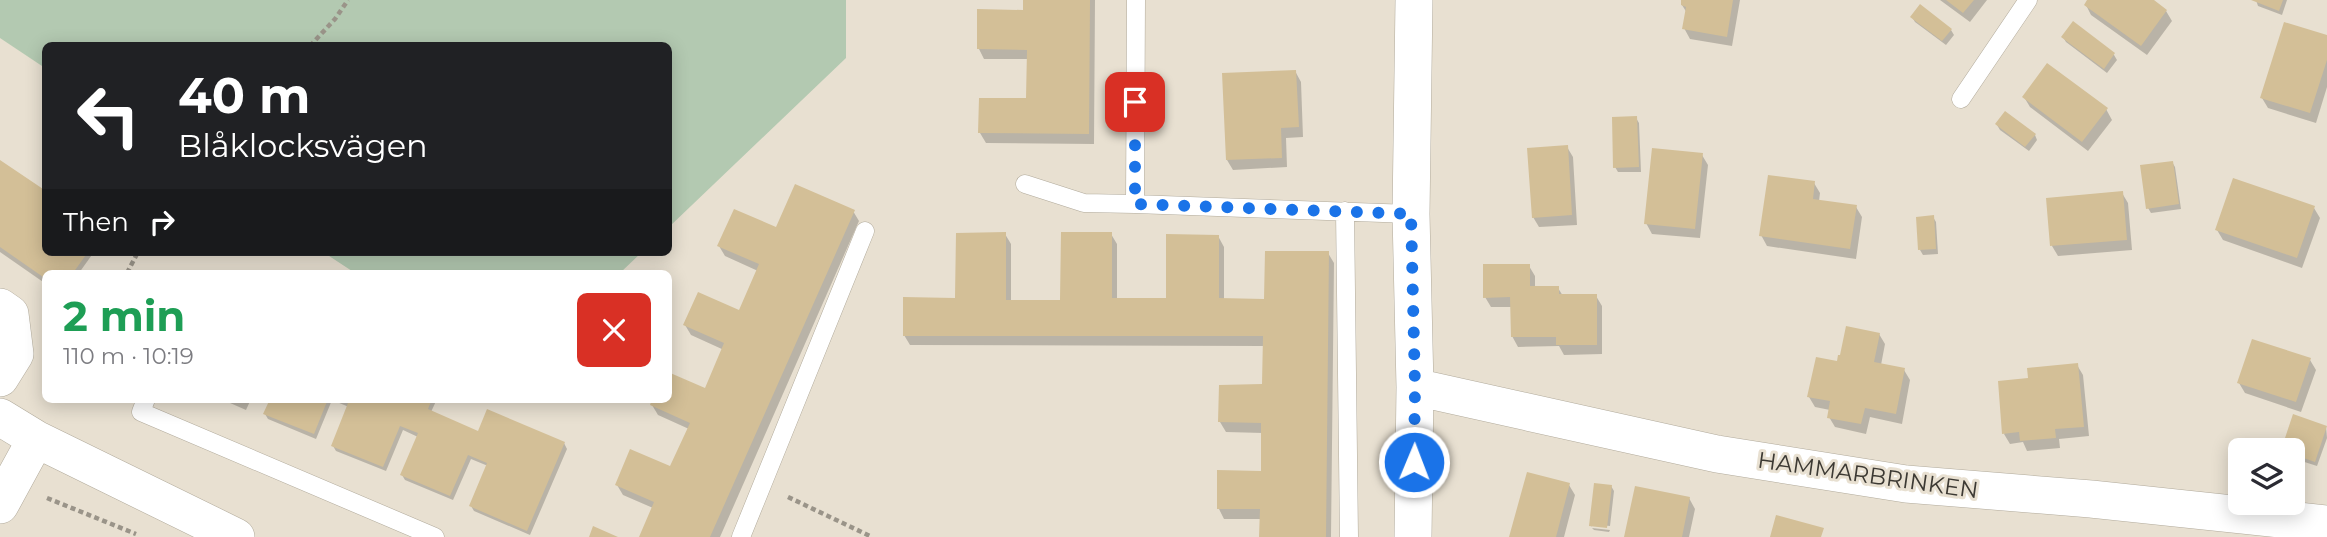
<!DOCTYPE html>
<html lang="en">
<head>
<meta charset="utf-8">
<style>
  body { margin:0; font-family:Montserrat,sans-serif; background:#f7f7f7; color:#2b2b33; height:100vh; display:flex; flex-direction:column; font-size:26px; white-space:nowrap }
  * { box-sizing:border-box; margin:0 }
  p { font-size:23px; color:#7c7c81 }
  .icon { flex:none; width:38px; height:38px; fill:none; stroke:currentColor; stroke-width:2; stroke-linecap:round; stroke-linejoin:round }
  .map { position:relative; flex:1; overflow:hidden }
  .side { position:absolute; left:42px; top:270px; width:630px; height:133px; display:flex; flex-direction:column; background:#fff; border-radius:10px; box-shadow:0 4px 18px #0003 }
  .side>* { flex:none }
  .banner { position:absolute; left:42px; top:42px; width:630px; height:214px; border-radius:10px; box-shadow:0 4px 18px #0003; background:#202124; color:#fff; overflow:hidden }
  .tools { position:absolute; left:2228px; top:438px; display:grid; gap:14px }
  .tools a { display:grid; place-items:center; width:77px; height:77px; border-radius:10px; background:#fff; box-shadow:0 4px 18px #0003; font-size:35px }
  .pin { position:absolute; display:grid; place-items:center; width:60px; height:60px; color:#fff; margin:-30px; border-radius:14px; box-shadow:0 4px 10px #0006 }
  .me { position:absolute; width:77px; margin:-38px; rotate:1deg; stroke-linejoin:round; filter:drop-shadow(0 0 5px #0008) }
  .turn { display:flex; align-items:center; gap:24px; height:147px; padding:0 21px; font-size:32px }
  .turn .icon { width:91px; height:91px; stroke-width:2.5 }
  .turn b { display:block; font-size:49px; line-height:60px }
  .then { display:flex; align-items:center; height:66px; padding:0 21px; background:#0003; gap:14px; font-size:26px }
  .round { display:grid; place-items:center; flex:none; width:74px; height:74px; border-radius:10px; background:#f7f7f7 }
  .overview { display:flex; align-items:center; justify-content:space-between; height:119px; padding:0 21px }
  h1 { font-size:42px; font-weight:700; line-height:52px; color:#1e9e55 }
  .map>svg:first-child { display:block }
  .green { fill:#b3c9b1 }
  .shadow { fill:#0003 }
  .building { fill:#d3bf97 }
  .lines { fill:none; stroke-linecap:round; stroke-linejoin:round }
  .service-casing { stroke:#b1aa9b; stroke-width:19 }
  .minor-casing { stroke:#b1aa9b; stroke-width:38 }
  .path { stroke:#9a9489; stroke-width:4.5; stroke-dasharray:5 3.5; stroke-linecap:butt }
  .service { stroke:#fff; stroke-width:18 }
  .minor { stroke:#fff; stroke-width:37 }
  .route { stroke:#1a73e8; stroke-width:12; stroke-dasharray:0 21.6 }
  .labels { text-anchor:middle; stroke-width:6; stroke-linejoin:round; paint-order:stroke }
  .street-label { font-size:23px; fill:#3c3933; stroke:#e8e0d1 }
</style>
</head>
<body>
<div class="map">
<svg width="2327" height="537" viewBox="0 0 2327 537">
  <rect width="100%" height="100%" fill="#e8e0d1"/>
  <path class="green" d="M 0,0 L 846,0 L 846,58 L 669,227 L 668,46 L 46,46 L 45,68 L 0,38 Z
    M 323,252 L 642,252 L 620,273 L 355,273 Z"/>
  <path class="shadow" d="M 1025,0 L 1095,0 L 1094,144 L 986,143 L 980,133 L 1028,100 L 1029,59 L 984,59 L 979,49 L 1025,11 Z
    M 1683,0 L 1740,0 L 1732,46 L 1690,39 L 1684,28 L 1687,13 L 1682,5 Z
    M 1940,0 L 1987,0 L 1970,22 Z
    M 2089,0 L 2151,0 L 2166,11 L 2172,21 L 2147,55 L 2091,15 L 2086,5 Z
    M 2256,0 L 2287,0 L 2282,15 L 2258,6 Z
    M 1912,17 L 1951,30 L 1954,35 L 1946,45 L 1915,22 Z
    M 2073,24 L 2114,55 L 2117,60 L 2107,73 L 2066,42 L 2063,37 Z
    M 2327,37 L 2327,87 L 2316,123 L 2268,108 L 2262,98 Z
    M 1295,71 L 1301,82 L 1303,137 L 1286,138 L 1287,167 L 1233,170 L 1227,160 Z
    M 2024,97 L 2106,109 L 2112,120 L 2088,151 L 2030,107 Z
    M 1636,118 L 1639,123 L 1641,172 L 1618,172 L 1615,167 Z
    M 1997,125 L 2035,135 L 2037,140 L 2029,151 L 2000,130 Z
    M 1567,147 L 1573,157 L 1577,225 L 1539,227 L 1533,217 Z
    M 1702,155 L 1708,165 L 1700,238 L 1652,234 L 1646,223 Z
    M 0,162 L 46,252 L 94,252 L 79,273 L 46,273 L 46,284 L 0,252 Z
    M 2172,162 L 2175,167 L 2181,209 L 2151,213 L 2148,208 Z
    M 1814,183 L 1820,193 L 1819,201 L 1856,207 L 1862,217 L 1856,259 L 1767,246 L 1761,235 Z
    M 2122,193 L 2128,203 L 2132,250 L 2058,256 L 2052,246 L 2048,200 Z
    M 2314,208 L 2320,218 L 2302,268 L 2223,240 L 2217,230 Z
    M 853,211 L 859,221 L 720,537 L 641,537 L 653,508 L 623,495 L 617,485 L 671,469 L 689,429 L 658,415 L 652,405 L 654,399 L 668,399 L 706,390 L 724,350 L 691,335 L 685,325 L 740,312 L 758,271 L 725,256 L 719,246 L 777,229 Z
    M 1933,217 L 1936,222 L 1938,254 L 1923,255 L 1920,250 Z
    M 1005,234 L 1011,244 L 1011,302 L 1062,302 L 1111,234 L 1117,244 L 1117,300 L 1168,300 L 1218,236 L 1224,247 L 1224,300 L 1266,301 L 1328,253 L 1334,263 L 1331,537 L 1261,537 L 1261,519 L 1224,519 L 1219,509 L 1262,472 L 1263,433 L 1226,432 L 1220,422 L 1264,386 L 1264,346 L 910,345 L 904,335 L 957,299 Z
    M 1529,266 L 1535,276 L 1535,288 L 1558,288 L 1563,296 L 1596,296 L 1602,306 L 1602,354 L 1564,355 L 1559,346 L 1518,347 L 1512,336 L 1512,307 L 1491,307 L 1485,297 Z
    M 1879,334 L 1885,344 L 1881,365 L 1904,370 L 1910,380 L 1902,424 L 1870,417 L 1866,434 L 1835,427 L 1829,417 L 1830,410 L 1815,407 L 1809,397 L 1838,363 Z
    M 2310,360 L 2316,370 L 2301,412 L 2245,393 L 2239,383 Z
    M 2077,365 L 2083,375 L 2089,436 L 2059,439 L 2060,448 L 2027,451 L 2023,442 L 2010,444 L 2004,434 L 2030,380 Z
    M 221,399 L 251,399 L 246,410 Z
    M 271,399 L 437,399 L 431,412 L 479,433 L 564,443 L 567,449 L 530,535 L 474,511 L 471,506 L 488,466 L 471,459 L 453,500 L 405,480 L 402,475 L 418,437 L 403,430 L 386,471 L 336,451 L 333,446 L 349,407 L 332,400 L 316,439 L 268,419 L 265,414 Z
    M 2326,427 L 2327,438 L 2317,466 L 2292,458 L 2292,450 Z
    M 1569,485 L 1575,495 L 1564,537 L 1511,537 Z
    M 1611,486 L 1614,491 L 1610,526 L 1592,524 L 1592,527 L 1591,525 Z
    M 1689,498 L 1695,509 L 1689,537 L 1626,537 Z
    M 1592,528 L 1610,530 L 1609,532 L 1594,530 Z"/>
  <path class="building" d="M 1023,0 L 1090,0 L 1089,134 L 978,133 L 979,98 L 1026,98 L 1027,50 L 977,49 L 977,9 L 1023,10 Z
    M 1681,0 L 1733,0 L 1727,37 L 1682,29 L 1686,7 L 1681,5 Z
    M 1946,0 L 1974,0 L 1963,13 Z
    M 2087,0 L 2154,0 L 2167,10 L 2141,46 L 2084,5 Z
    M 2251,0 L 2283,0 L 2279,11 Z
    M 1920,4 L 1952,29 L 1942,41 L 1910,17 Z
    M 2073,21 L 2115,53 L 2104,69 L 2061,37 Z
    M 2284,22 L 2327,35 L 2327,60 L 2310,113 L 2260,98 Z
    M 2047,63 L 2108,108 L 2082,142 L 2022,97 Z
    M 1296,70 L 1299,127 L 1281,128 L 1282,158 L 1226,160 L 1222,73 Z
    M 2005,111 L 2036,134 L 2025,147 L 1995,124 Z
    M 1637,116 L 1639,167 L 1613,168 L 1612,117 Z
    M 1568,145 L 1572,215 L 1532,218 L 1527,148 Z
    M 1652,148 L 1703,153 L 1695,229 L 1644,224 Z
    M 0,160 L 46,191 L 46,252 L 88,252 L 73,273 L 46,273 L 46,279 L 0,247 Z
    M 2173,161 L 2179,204 L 2146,209 L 2140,165 Z
    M 1768,175 L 1815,181 L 1813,199 L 1857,205 L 1850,249 L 1759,236 Z
    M 2233,178 L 2315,206 L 2297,258 L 2215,230 Z
    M 795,184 L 855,210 L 749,449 L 710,537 L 639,537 L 654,502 L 615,485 L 630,449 L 670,466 L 690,423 L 650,405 L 652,399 L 668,399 L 668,372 L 705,388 L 724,343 L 683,325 L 698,292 L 739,310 L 759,264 L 717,246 L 734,209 L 776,227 Z
    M 2123,191 L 2127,240 L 2050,246 L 2046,198 Z
    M 1934,215 L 1936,249 L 1918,250 L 1916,217 Z
    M 1006,232 L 1006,300 L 1060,300 L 1061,232 L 1112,232 L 1112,298 L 1166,298 L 1166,234 L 1219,235 L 1219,298 L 1264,299 L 1265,251 L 1329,251 L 1326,537 L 1259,537 L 1260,509 L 1217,509 L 1217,470 L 1261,471 L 1261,423 L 1218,422 L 1219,385 L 1262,384 L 1263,336 L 903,336 L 903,297 L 955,298 L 956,233 Z
    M 1483,264 L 1530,264 L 1530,286 L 1559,286 L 1559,294 L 1597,294 L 1597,345 L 1556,345 L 1556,337 L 1511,337 L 1510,297 L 1483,298 Z
    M 1846,326 L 1880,333 L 1874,362 L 1905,368 L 1896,414 L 1865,408 L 1861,424 L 1827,418 L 1830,401 L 1807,397 L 1816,357 L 1837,361 L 1838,355 L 1840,355 Z
    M 2252,339 L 2311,358 L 2296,402 L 2237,383 Z
    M 2078,363 L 2084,427 L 2055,429 L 2056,438 L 2020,441 L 2019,432 L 2002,434 L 1998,381 L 2028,378 L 2027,368 Z
    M 270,399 L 328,399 L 314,434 L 263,414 Z
    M 338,399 L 432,399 L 428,409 L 478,431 L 487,409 L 565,442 L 527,531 L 469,506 L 487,463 L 468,455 L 450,496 L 400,475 L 418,433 L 400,426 L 383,467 L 331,446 L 348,403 Z
    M 2293,414 L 2327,426 L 2315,462 L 2292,454 L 2292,450 L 2281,450 Z
    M 1527,472 L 1570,483 L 1556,537 L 1509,537 Z
    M 1594,483 L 1612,485 L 1607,528 L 1589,526 Z
    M 1635,486 L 1690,497 L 1682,537 L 1624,537 Z
    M 1776,515 L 1824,528 L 1821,537 L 1770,537 Z
    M 593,526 L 618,537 L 589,537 Z"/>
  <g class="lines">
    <g class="service-casing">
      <path id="service" d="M 1136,0 L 1135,204 L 1411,214
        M 1961,99 L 2028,0
        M 1025,184 L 1084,203 L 1135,204
        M 1345,211 L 1349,537
        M 146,399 L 141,412 L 435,537
        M 741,537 L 865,231"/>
    </g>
    <g class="minor-casing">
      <path id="minor" d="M 0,307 L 10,314 L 15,354 L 0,378
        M 1415,387 L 1717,454 L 1906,484 L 2091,499 L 2327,524
        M 0,417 L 36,439 L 236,537
        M 0,505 L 36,439
        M 1413,537 L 1415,387 L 1411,214 L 1414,0"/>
    </g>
    <path class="path" d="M 310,46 L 335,19 L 348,0
      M 127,273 L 138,252
      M 788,497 L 872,537
      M 47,498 L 136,534"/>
    <use href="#service" class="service"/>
    <use href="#minor" class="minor"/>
  </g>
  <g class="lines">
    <path class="route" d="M 1135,102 L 1135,204 L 1411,214 L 1415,387 L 1414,462"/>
  </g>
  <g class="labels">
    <g class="street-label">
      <text transform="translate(1868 475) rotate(8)" y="8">HAMMARBRINKEN</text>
    </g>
  </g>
</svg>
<div class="tools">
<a><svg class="icon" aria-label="layers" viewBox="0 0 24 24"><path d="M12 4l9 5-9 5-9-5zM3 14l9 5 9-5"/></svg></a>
</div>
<div class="pin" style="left:1135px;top:102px;background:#d93025"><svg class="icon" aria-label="arrive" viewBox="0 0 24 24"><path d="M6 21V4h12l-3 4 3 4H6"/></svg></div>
<svg class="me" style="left:1414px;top:462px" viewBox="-20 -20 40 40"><circle r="17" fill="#1a73e8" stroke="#fff" stroke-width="3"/><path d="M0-11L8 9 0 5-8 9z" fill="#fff"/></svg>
<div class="banner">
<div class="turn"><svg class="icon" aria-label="left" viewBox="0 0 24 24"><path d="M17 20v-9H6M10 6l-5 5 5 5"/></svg><div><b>40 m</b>Blåklocksvägen</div></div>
<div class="then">Then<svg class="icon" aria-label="right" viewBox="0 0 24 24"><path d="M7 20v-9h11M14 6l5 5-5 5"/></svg></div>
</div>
<section class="side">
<div class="overview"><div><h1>2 min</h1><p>110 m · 10:19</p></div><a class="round" style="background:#d93025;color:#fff"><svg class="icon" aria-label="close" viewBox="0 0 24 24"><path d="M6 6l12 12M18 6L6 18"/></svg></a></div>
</section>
</div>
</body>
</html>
